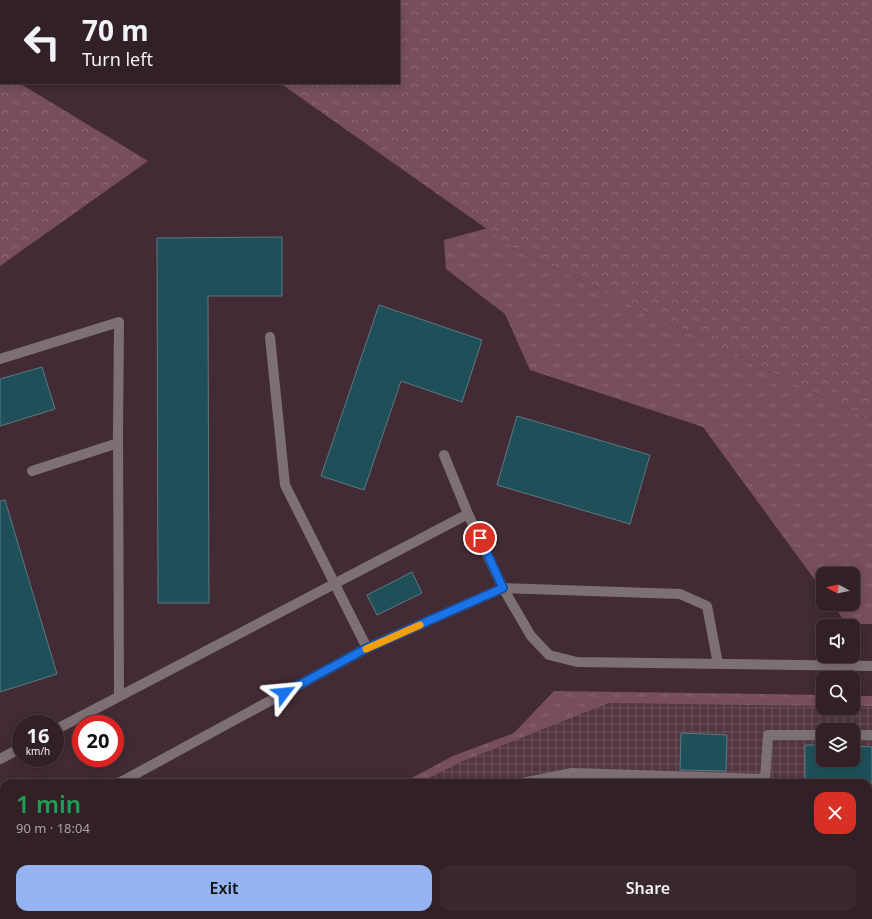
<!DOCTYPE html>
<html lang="en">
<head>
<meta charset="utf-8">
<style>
  body { margin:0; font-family:"Noto Sans",sans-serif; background:#3a282f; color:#f1f3f6; height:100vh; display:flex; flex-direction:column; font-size:15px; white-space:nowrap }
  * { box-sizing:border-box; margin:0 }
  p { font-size:13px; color:#a8a3a7 }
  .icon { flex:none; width:22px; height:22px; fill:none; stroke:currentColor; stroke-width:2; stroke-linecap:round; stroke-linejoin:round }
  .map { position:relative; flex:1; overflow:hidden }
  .side { position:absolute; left:0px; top:779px; width:872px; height:140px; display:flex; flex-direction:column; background:#322027; border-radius:12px 12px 0 0; box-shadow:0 2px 10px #0003,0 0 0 1px #4d3e44 }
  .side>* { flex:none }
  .guide { position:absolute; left:0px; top:0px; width:400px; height:84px; box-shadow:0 2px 10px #0003,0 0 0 1px #4d3e44; background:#322027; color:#f1f3f6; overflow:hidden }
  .needle { width:26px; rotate:278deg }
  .fabs { position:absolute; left:816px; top:567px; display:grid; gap:8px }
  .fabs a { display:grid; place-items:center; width:44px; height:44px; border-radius:8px; background:#322027; box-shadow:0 2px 10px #0003,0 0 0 1px #4d3e44; font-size:20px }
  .speed { position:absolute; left:12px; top:715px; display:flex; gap:8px; font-size:20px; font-weight:700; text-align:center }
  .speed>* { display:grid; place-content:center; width:52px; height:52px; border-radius:50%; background:#322027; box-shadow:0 2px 10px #0003,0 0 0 1px #4d3e44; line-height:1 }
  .speed small { font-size:10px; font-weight:400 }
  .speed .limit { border:6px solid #d22; background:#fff; color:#111 }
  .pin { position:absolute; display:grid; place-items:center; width:34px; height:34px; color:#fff; margin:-17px; border:2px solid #fff; border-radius:50%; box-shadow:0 1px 4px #0007 }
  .me { position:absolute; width:44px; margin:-22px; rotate:61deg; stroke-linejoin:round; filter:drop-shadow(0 0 3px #0008) }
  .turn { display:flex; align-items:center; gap:14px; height:84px; padding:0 16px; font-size:18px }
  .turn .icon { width:52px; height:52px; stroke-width:2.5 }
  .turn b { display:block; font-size:28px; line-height:34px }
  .round { display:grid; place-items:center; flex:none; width:42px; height:42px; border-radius:12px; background:#3a282f }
  .headline { display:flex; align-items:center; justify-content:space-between; height:68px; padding:0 16px }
  h1 { font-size:24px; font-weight:600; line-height:30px; color:#1e9e55 }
  .button { display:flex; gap:8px; margin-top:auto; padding:8px 16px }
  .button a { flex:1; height:46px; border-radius:12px; background:#95b2f1; color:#111; font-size:16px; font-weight:600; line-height:46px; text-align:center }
  .button a+a { background:#3a282f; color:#f1f3f6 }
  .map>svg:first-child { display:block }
  .industrial { fill:url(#industrial-grid); fill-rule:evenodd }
  .grass { fill:url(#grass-tufts) }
  .forest { fill:url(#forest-crowns) }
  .building { fill:#1f5059; stroke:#5c7980 }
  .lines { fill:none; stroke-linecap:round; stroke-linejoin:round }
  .minor { stroke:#7c7074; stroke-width:10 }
  .route-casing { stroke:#114b97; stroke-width:10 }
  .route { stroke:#1a73e8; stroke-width:7 }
  .slow { stroke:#f59e0b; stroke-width:7 }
</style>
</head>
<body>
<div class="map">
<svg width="872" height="919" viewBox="0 0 872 919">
  <defs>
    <pattern id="industrial-grid" width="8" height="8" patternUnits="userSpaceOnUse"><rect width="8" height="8" fill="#523640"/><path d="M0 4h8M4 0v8" fill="none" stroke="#6b525b"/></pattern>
    <pattern id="grass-tufts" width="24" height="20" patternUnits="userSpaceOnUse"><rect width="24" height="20" fill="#784e5e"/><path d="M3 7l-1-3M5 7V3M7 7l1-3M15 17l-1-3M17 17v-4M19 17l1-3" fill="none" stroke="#8b6774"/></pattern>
    <pattern id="forest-crowns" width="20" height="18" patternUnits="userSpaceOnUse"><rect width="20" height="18" fill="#784e5e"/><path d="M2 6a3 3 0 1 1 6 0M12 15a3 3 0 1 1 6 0" fill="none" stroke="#8b6774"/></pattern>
  </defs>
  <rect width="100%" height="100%" fill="#422b34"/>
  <path class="industrial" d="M 609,703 L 823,706 L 823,708 L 853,708 L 853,706 L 872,706 L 872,919 L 154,919 L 161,915 L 868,915 L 868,783 L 419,783 L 461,762 ZM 823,730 L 853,730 L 853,760 L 823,760 Z"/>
  <path class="grass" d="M 499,225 L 514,248 L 872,421 L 872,624 L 847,624 L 832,604 L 853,604 L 853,574 L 823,574 L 823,591 L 703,427 L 530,370 L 505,314 L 446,269 L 444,240 Z
    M 554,691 L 823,695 L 823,706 L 609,703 L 461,762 L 419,783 L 402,783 L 453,756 L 514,733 Z
    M 853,696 L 872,696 L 872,706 L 853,706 Z"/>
  <path class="forest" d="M 163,0 L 872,0 L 872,421 L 514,248 L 280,83 L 399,83 L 399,1 Z
    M 0,71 L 1,83 L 19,83 L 148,161 L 0,266 Z"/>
  <path class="building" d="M 282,237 L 282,296 L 208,296 L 209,603 L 158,603 L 157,238 Z
    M 379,305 L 482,340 L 462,402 L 401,381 L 364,490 L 321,476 Z
    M 42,367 L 55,409 L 0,426 L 0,379 Z
    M 517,416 L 650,455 L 630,524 L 497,485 Z
    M 5,500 L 57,674 L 0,692 L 0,501 Z
    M 412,572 L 422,593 L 377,615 L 367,595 Z
    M 681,733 L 727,735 L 726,771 L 680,770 Z
    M 805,745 L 823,745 L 823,760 L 853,760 L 853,746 L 872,747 L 872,783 L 805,783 Z"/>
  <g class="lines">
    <path class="minor" d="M 270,337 L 285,485 L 367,648
      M 0,359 L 119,322 L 118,433 L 119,696
      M 444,455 L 468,514 L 503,588 L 531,636 L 549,655 L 577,662 L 872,666
      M 32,471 L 118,443
      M 55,730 L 468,514
      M 853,735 L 872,735
      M 0,759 L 21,748
      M 119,783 L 367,648 L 503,588 L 680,594 L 707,606 L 718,664
      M 522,783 L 572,773 L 765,779 L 768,735 L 823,735
      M 0,804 L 4,815
      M 868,811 L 872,811
      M 868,828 L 872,828
      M 0,864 L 4,856
      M 868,870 L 872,867
      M 868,893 L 872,890
      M 222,919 L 231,915
      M 804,919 L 810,915
      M 833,919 L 838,915
      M 864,919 L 872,913"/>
  </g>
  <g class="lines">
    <g class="route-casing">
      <path id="route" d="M 284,693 L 367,648 L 503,588 L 480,538"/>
    </g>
    <use href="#route" class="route"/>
    <path class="slow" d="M 366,649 L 420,625"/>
  </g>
</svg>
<div class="fabs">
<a><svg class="needle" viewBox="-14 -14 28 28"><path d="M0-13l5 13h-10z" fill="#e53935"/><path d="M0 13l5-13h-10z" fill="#a8a3a7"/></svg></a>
<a><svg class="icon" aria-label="sound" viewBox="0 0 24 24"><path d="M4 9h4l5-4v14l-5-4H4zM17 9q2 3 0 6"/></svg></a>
<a><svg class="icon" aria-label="search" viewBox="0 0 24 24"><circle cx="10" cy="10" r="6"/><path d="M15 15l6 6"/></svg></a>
<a><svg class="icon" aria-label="layers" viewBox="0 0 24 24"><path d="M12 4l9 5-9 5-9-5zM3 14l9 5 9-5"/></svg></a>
</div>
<div class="speed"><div>16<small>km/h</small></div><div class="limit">20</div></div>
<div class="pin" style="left:480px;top:538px;background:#d93025"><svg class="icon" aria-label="arrive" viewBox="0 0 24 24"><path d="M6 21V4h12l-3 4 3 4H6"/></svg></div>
<svg class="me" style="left:284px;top:693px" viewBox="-20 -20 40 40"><path d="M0-17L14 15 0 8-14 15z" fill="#1a73e8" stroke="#fff" stroke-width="4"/></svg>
<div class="guide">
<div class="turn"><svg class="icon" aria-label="left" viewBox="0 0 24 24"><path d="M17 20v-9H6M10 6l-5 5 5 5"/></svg><div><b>70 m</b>Turn left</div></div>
</div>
<section class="side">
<div class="headline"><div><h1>1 min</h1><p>90 m · 18:04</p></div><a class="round" style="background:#d93025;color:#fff"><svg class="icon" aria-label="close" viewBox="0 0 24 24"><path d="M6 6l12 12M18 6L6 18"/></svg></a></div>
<div class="button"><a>Exit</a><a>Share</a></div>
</section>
</div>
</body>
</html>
